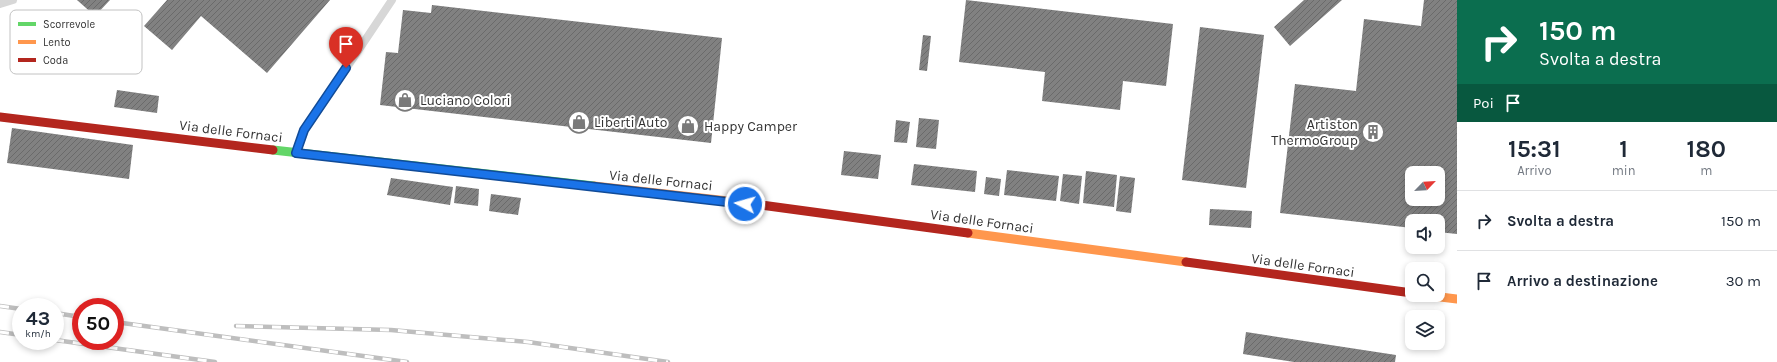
<!DOCTYPE html>
<html lang="it">
<head>
<meta charset="utf-8">
<style>
  body { margin:0; font-family:Karla,sans-serif; background:#f2f2f3; color:#1f2937; height:100vh; display:flex; flex-direction:column; font-size:15px; white-space:nowrap }
  * { box-sizing:border-box; margin:0 }
  p { font-size:13px; color:#747a83 }
  .icon { flex:none; width:22px; height:22px; fill:none; stroke:currentColor; stroke-width:2; stroke-linecap:round; stroke-linejoin:round }
  .map { position:relative; flex:1; overflow:hidden }
  .side { display:flex; flex-direction:column; background:#fff; width:320px }
  .side>* { flex:none }
  .hud { background:#0b6e4f; color:#fff; overflow:hidden }
  .needle { width:26px; rotate:65deg }
  .fabs { position:absolute; left:1405px; top:166px; display:grid; gap:8px }
  .fabs a { display:grid; place-items:center; width:40px; height:40px; border-radius:8px; background:#fff; box-shadow:0 2px 6px #0003; font-size:20px }
  .speed { position:absolute; left:12px; top:298px; display:flex; gap:8px; font-size:20px; font-weight:700; text-align:center }
  .speed>* { display:grid; place-content:center; width:52px; height:52px; border-radius:50%; background:#fff; box-shadow:0 2px 6px #0003; line-height:1 }
  .speed small { font-size:10px; font-weight:400 }
  .speed .limit { border:6px solid #d22; background:#fff; color:#111 }
  .pin { position:absolute; display:grid; place-items:center; width:34px; height:34px; color:#fff; margin:-41px -17px; border-radius:50% 50% 50% 0; rotate:-45deg; box-shadow:0 0 4px #0007 }
  .pin .icon { rotate:45deg }
  .me { position:absolute; width:44px; margin:-22px; rotate:276deg; stroke-linejoin:round; filter:drop-shadow(0 0 3px #0008) }
  .turn { display:flex; align-items:center; gap:14px; height:84px; padding:0 16px; font-size:18px }
  .turn .icon { width:52px; height:52px; stroke-width:2.5 }
  .turn b { display:block; font-size:28px; line-height:34px }
  .then { display:flex; align-items:center; height:38px; padding:0 16px; background:#0003; gap:8px; font-size:15px }
  .eta { display:flex; justify-content:space-evenly; align-items:center; height:68px; text-align:center }
  .eta b { font-size:24px; font-weight:700; line-height:28px }
  ul { padding:0; list-style:none }
  li { display:flex; align-items:center; gap:12px; height:60px; padding:0 16px; border-top:1px solid #e0e1e3 }
  li div { flex:1 }
  li b { display:block; font-size:15px }
  li em { font-style:normal }
  main { display:flex; flex:1; min-height:0 }
  .map>svg:first-child { display:block }
  .building { fill:url(#building-hatch); fill-rule:evenodd }
  .lines { fill:none; stroke-linecap:round; stroke-linejoin:round }
  .lane { stroke:#d7d7d7; stroke-width:8 }
  .fast { stroke:#63d668; stroke-width:9 }
  .slow { stroke:#ff974d; stroke-width:9 }
  .jam { stroke:#b3261e; stroke-width:9 }
  .rail-casing { stroke:#bebebe; stroke-width:4.5 }
  .rail { stroke:#fff; stroke-width:3; stroke-dasharray:9; stroke-linecap:butt }
  .route-casing { stroke:#114b97; stroke-width:10 }
  .route { stroke:#1a73e8; stroke-width:7 }
  .labels { text-anchor:middle; stroke-width:4; stroke-linejoin:round; paint-order:stroke }
  .poi-label { font-size:14px; fill:#333; stroke:#fff; text-anchor:start }
  .street-label { font-size:14px; fill:#333; stroke:#fff }
  .key { fill:#fff; stroke:#c2c2c2; stroke-width:1 }
  .key-label { font-size:11px; fill:#333 }
</style>
</head>
<body>
<main>
<div class="map">
<svg width="1457" height="362" viewBox="0 0 1457 362">
  <defs>
    <pattern id="building-hatch" width="6" height="6" patternUnits="userSpaceOnUse"><rect width="6" height="6" fill="#818181"/><path d="M-1 1l2-2M0 6l6-6M5 7l2-2" fill="none" stroke="#6a6a6a"/></pattern>
  </defs>
  <rect width="100%" height="100%" fill="#fff"/>
  <path class="building" d="M 77,0 L 110,0 L 95,16 Z
    M 167,0 L 330,0 L 267,73 L 201,16 L 172,50 L 144,26 Z
    M 966,0 L 1173,24 L 1166,86 L 1123,81 L 1120,110 L 1042,101 L 1045,72 L 959,62 Z
    M 1304,0 L 1342,0 L 1290,46 L 1274,27 Z
    M 1424,0 L 1457,0 L 1457,234 L 1438,232 L 1438,221 L 1412,221 L 1412,228 L 1280,213 L 1295,84 L 1356,91 L 1364,19 L 1421,26 ZM 1412,173 L 1438,173 L 1438,199 L 1412,199 Z
    M 432,5 L 722,38 L 711,143 L 380,105 L 386,52 L 398,53 L 403,10 L 431,13 Z
    M 1200,27 L 1264,35 L 1246,188 L 1182,180 Z
    M 923,35 L 931,36 L 927,71 L 919,70 Z
    M 117,90 L 159,96 L 157,113 L 114,107 Z
    M 919,118 L 939,120 L 936,149 L 916,147 Z
    M 896,120 L 910,122 L 907,143 L 894,142 Z
    M 12,128 L 133,145 L 129,179 L 7,163 Z
    M 844,151 L 881,155 L 878,179 L 841,175 Z
    M 914,164 L 977,171 L 975,192 L 911,185 Z
    M 1007,170 L 1059,176 L 1056,201 L 1004,195 Z
    M 1086,171 L 1117,175 L 1114,207 L 1083,203 Z
    M 1063,174 L 1082,176 L 1079,204 L 1060,201 Z
    M 1120,176 L 1135,178 L 1131,213 L 1116,211 Z
    M 986,177 L 1001,179 L 999,196 L 984,194 Z
    M 391,178 L 453,187 L 450,205 L 387,195 Z
    M 456,186 L 479,189 L 478,206 L 454,203 Z
    M 491,194 L 521,198 L 518,215 L 489,211 Z
    M 1210,209 L 1252,211 L 1251,228 L 1209,225 Z
    M 1246,332 L 1396,355 L 1395,362 L 1294,362 L 1243,354 Z"/>
  <g class="lines">
    <path class="lane" d="M 0,4 L 13,0
      M 297,151 L 305,130 L 392,0"/>
    <path class="fast" d="M 273,150 L 594,186"/>
    <path class="slow" d="M 594,186 L 746,203
      M 968,233 L 1186,262
      M 1424,295 L 1457,299"/>
    <path class="jam" d="M 0,117 L 273,150
      M 746,203 L 968,233
      M 1186,262 L 1412,293"/>
    <g class="rail-casing">
      <path id="rail" d="M 0,306 L 21,309
        M 55,313 L 81,317
        M 115,322 L 407,362
        M 236,326 L 391,330 L 528,342 L 668,362
        M 0,332 L 21,335
        M 55,340 L 215,362"/>
    </g>
    <use href="#rail" class="rail"/>
  </g>
  <g class="lines">
    <g class="route-casing">
      <path id="route" d="M 346,68 L 304,130 L 296,153 L 745,204"/>
    </g>
    <use href="#route" class="route"/>
  </g>
  <defs>
    <g id="shop-ring" transform="scale(1.15)"><circle r="9.5" fill="#fff" stroke="#7a7a7a" stroke-width="1.5"/><path d="M-5-2.5h2.3a2.7 3.5 0 0 1 5.4 0H5L5.5 6h-11ZM-1.5-2.5h3a1.5 2.3 0 0 0-3 0Z" fill="#7a7a7a"/></g>
    <g id="building-ring" transform="scale(1.15)"><circle r="9.5" fill="#fff" stroke="#7a7a7a" stroke-width="1.5"/><path d="M-4-6H4V6H1V3H-1V6H-4ZM-2.5-4.3h1.7v1.8h-1.7ZM.8-4.3h1.7v1.8H.8ZM-2.5-1h1.7V.8h-1.7ZM.8-1h1.7V.8H.8Z" fill="#7a7a7a"/></g>
  </defs>
  <g fill-rule="evenodd">
    <use href="#shop-ring" x="405" y="100"/>
    <use href="#shop-ring" x="579" y="122"/>
    <use href="#shop-ring" x="688" y="126"/>
    <use href="#building-ring" x="1373" y="132"/>
  </g>
  <g class="labels">
    <g class="poi-label">
      <text x="420" y="105">Luciano Colori</text>
      <text x="594" y="127">Liberti Auto</text>
      <text x="1358" y="129" text-anchor="end">Artiston<tspan x="1358" dy="16">ThermoGroup</tspan></text>
      <text x="704" y="131">Happy Camper</text>
    </g>
    <g class="street-label">
      <text transform="translate(231 131) rotate(7)" y="5">Via delle Fornaci</text>
      <text transform="translate(661 180) rotate(6)" y="5">Via delle Fornaci</text>
      <text transform="translate(982 221) rotate(8)" y="5">Via delle Fornaci</text>
      <text transform="translate(1303 265) rotate(8)" y="5">Via delle Fornaci</text>
    </g>
  </g>
  <rect x="10" y="10" width="132" height="64" rx="6" class="key"/>
  <rect x="18" y="22" width="18" height="4" fill="#63d668"/>
  <rect x="18" y="40" width="18" height="4" fill="#ff974d"/>
  <rect x="18" y="58" width="18" height="4" fill="#b3261e"/>
  <g class="key-label">
    <text x="43" y="28">Scorrevole</text>
    <text x="43" y="46">Lento</text>
    <text x="43" y="64">Coda</text>
  </g>
</svg>
<div class="fabs">
<a><svg class="needle" viewBox="-14 -14 28 28"><path d="M0-13l5 13h-10z" fill="#e53935"/><path d="M0 13l5-13h-10z" fill="#747a83"/></svg></a>
<a><svg class="icon" aria-label="sound" viewBox="0 0 24 24"><path d="M4 9h4l5-4v14l-5-4H4zM17 9q2 3 0 6"/></svg></a>
<a><svg class="icon" aria-label="search" viewBox="0 0 24 24"><circle cx="10" cy="10" r="6"/><path d="M15 15l6 6"/></svg></a>
<a><svg class="icon" aria-label="layers" viewBox="0 0 24 24"><path d="M12 4l9 5-9 5-9-5zM3 14l9 5 9-5"/></svg></a>
</div>
<div class="speed"><div>43<small>km/h</small></div><div class="limit">50</div></div>
<div class="pin" style="left:346px;top:68px;background:#d93025"><svg class="icon" aria-label="arrive" viewBox="0 0 24 24"><path d="M6 21V4h12l-3 4 3 4H6"/></svg></div>
<svg class="me" style="left:745px;top:204px" viewBox="-20 -20 40 40"><circle r="17" fill="#1a73e8" stroke="#fff" stroke-width="3"/><path d="M0-11L8 9 0 5-8 9z" fill="#fff"/></svg>
</div>
<section class="side">
<div class="hud">
<div class="turn"><svg class="icon" aria-label="right" viewBox="0 0 24 24"><path d="M7 20v-9h11M14 6l5 5-5 5"/></svg><div><b>150 m</b>Svolta a destra</div></div>
<div class="then">Poi<svg class="icon" aria-label="arrive" viewBox="0 0 24 24"><path d="M6 21V4h12l-3 4 3 4H6"/></svg></div>
</div>
<div class="eta">
<div><b>15:31</b><p>Arrivo</p></div>
<div><b>1</b><p>min</p></div>
<div><b>180</b><p>m</p></div>
</div>
<ul>
<li><svg class="icon" aria-label="right" viewBox="0 0 24 24"><path d="M7 20v-9h11M14 6l5 5-5 5"/></svg><div><b>Svolta a destra</b></div><em>150 m</em></li>
<li><svg class="icon" aria-label="arrive" viewBox="0 0 24 24"><path d="M6 21V4h12l-3 4 3 4H6"/></svg><div><b>Arrivo a destinazione</b></div><em>30 m</em></li>
</ul>
</section>
</main>
</body>
</html>
